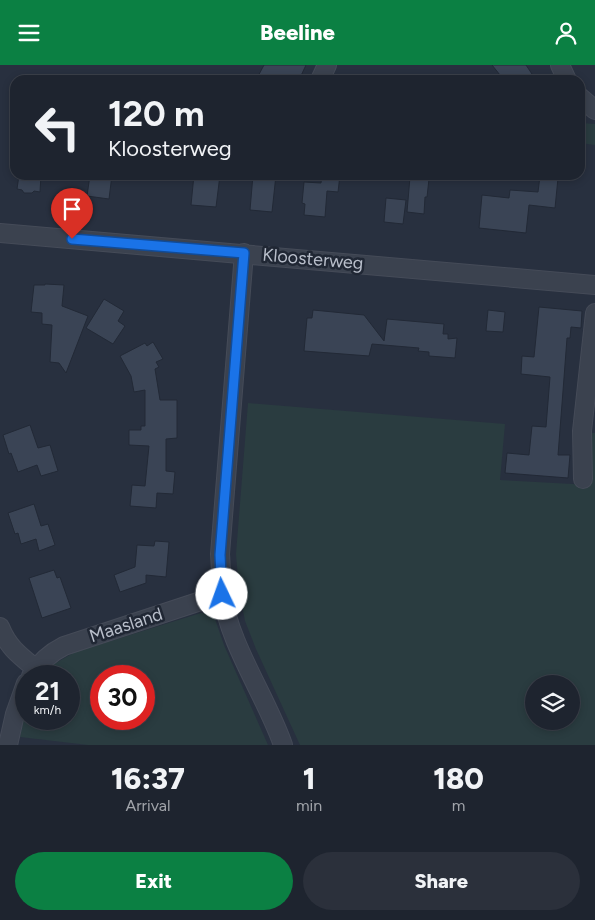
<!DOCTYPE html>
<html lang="en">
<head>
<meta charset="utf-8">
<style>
  body { margin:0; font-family:Figtree,sans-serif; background:#2b303b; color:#f1f3f6; height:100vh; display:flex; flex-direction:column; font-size:19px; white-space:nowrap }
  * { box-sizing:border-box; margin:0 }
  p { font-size:16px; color:#a1a4aa }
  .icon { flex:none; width:28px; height:28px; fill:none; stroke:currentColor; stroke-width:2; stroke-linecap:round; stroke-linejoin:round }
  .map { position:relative; height:680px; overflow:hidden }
  .panel { display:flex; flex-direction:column; background:#1e242f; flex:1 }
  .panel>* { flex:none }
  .banner { position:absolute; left:10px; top:10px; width:575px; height:105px; border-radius:15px; box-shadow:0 2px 8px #0003,0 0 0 1px #3c414b; background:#1e242f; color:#f1f3f6; overflow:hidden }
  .controls { position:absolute; left:525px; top:610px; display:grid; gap:10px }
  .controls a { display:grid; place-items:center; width:55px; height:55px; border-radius:50%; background:#1e242f; box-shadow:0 2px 8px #0003,0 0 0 1px #3c414b; font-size:25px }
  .speed { position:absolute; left:15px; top:600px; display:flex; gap:10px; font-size:25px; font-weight:700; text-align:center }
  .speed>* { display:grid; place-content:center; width:65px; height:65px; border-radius:50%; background:#1e242f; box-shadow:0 2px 8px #0003,0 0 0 1px #3c414b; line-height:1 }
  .speed small { font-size:12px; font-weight:400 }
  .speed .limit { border:8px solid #d22; background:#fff; color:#111 }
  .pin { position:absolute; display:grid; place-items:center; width:42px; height:42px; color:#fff; margin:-51px -21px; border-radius:50% 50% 50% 0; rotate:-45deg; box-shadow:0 0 5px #0007 }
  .pin .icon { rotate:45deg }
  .me { position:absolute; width:55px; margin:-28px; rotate:357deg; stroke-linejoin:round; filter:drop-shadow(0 0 4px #0008) }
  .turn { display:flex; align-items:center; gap:18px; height:105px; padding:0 15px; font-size:22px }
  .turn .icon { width:65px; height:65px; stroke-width:2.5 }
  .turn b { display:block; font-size:35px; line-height:42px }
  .eta { display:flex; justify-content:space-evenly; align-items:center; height:85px; text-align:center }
  .eta b { font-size:30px; font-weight:800; line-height:35px }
  .button { display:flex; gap:10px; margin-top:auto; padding:10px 15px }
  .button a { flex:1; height:58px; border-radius:30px; background:#0b8043; color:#fff; font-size:20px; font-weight:800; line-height:58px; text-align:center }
  .button a+a { background:#2b303b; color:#f1f3f6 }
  header { display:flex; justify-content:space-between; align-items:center; height:65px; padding:0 15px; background:#0b8043; color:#fff; font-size:22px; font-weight:800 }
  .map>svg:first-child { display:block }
  .green { fill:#2a3c40; fill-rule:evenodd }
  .building { fill:#3a4455; stroke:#222936 }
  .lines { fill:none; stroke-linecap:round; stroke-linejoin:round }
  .street-casing { stroke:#454b58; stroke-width:20 }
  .street { stroke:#3b424f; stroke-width:18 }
  .route-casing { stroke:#114b97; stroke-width:12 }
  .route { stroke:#1a73e8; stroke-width:9 }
  .labels { text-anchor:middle; stroke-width:5; stroke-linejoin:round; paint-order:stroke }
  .street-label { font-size:18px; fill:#b8beca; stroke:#202734 }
</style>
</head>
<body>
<header><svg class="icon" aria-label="menu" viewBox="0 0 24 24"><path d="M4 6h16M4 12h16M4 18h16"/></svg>Beeline<svg class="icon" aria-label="person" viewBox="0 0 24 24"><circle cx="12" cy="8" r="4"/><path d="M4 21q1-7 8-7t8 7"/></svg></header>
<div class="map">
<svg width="595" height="680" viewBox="0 0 595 680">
  <rect width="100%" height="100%" fill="#28303f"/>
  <path class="green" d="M 580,58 L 595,59 L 595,80 L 580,78 Z
    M 248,338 L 505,359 L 500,415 L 591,420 L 592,368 L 595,368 L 595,680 L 300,680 L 256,584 L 245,556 L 239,525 L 236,489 ZM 534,619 L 571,619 L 571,656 L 534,656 Z
    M 201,548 L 206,548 L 215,554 L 224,580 L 268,680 L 88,680 L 20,672 L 26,641 L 26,654 L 69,654 L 69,611 L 40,611 L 54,599 L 75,587 ZM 101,611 L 144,611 L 144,654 L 101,654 Z"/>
  <path class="building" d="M 264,0 L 306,0 L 299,15 L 256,15 Z
    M 492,0 L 526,0 L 532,9 L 525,15 L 504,15 Z
    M 19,110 L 41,110 L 40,127 L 34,126 L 32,128 L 24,128 L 22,125 L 17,124 Z
    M 90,110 L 112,110 L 109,134 L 87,131 Z
    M 194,110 L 220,110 L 216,142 L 191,140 Z
    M 253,110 L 276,110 L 272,147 L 250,145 Z
    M 322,110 L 340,110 L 338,127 L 327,126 L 325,152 L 304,150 L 305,139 L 302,138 L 304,117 L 321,118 Z
    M 540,111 L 558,113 L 555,143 L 529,140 L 526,168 L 479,163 L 482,130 L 509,133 L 510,125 L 538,127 Z
    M 410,112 L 429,114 L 427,132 L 425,132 L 424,149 L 407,147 Z
    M 386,133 L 406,135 L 403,159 L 384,157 Z
    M 45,219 L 64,220 L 62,241 L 88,251 L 66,308 L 59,298 L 50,297 L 52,260 L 42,259 L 42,248 L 31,247 L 34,220 L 45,220 Z
    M 104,234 L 124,246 L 118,256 L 125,261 L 113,279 L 86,263 Z
    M 539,242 L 582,246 L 581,263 L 571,262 L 570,273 L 567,273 L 563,326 L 558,390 L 570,390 L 568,413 L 505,408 L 507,388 L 529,390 L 532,361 L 546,362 L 550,312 L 521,309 L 522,291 L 534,292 Z
    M 313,245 L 364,250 L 384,276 L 387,254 L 444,259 L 443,269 L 448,269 L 448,274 L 457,273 L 455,293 L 429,291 L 429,287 L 418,286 L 419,283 L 372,279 L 369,291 L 304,286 L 307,253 L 312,253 Z
    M 488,245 L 505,247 L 503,267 L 486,266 Z
    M 153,277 L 163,294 L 156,297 L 159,302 L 155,304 L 160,335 L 177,335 L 177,373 L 166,374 L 166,406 L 175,407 L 173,429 L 157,428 L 156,443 L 130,441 L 132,420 L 145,421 L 149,381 L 129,380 L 129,365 L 141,365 L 141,361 L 145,361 L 145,325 L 134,327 L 131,311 L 120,291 L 145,278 L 147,281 Z
    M 30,360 L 38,383 L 50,380 L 58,406 L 41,411 L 37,400 L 18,407 L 11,388 L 9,389 L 3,370 Z
    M 34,439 L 41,461 L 48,459 L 55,480 L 39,486 L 36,474 L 21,479 L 18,468 L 15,469 L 8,448 Z
    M 155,476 L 169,477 L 166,512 L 146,510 L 146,518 L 120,527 L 114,510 L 135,502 L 137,480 L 154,481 Z
    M 54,505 L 57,513 L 60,512 L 71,543 L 42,553 L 29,513 Z"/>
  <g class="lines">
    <g class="street-casing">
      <path id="street" d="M 560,0 L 567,15
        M 320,15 L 327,0
        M 580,32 L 595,45
        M 0,168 L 595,220
        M 244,188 L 220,489 C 221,502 221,515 222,528 C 229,580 266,631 283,680
        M 583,414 L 582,366 L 595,248
        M 0,562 C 8,582 19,590 35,603
        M 31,611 C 39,598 50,588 64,581 L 222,529
        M 8,680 L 15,649 L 26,618"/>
    </g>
    <use href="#street" class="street"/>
  </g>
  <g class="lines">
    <g class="route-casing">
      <path id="route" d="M 72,174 L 244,188 L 220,490 L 222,529"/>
    </g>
    <use href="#route" class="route"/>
  </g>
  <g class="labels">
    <g class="street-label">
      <text transform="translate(313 194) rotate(5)" y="6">Kloosterweg</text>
      <text transform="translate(126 560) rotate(-18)" y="6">Maasland</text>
    </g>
  </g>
</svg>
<div class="controls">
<a><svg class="icon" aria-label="layers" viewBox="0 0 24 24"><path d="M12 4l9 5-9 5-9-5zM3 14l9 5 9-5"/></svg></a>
</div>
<div class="speed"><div>21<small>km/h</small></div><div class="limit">30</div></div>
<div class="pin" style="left:72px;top:174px;background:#d93025"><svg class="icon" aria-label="arrive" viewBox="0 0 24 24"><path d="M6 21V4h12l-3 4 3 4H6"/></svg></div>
<svg class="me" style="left:222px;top:529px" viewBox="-20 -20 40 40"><circle r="19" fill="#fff"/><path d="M0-13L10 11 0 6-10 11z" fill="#1a73e8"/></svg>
<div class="banner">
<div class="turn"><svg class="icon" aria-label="left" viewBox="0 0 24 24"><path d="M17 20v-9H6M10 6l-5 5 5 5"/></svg><div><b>120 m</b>Kloosterweg</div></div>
</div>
</div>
<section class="panel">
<div class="eta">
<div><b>16:37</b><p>Arrival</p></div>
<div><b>1</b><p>min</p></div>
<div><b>180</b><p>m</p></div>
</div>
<div class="button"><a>Exit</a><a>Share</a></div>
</section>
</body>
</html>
